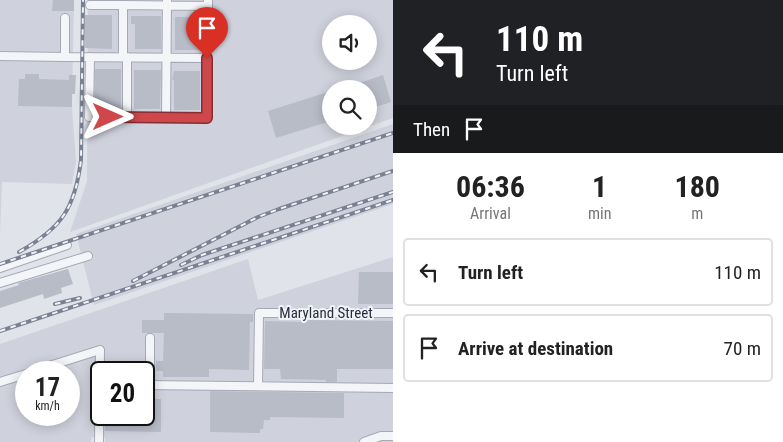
<!DOCTYPE html>
<html lang="en">
<head>
<meta charset="utf-8">
<style>
  body { margin:0; font-family:"Roboto Condensed",sans-serif; background:#f6f6f6; color:#222; height:100vh; display:flex; flex-direction:column; font-size:19px; white-space:nowrap }
  * { box-sizing:border-box; margin:0 }
  p { font-size:16px; color:#767676 }
  .icon { flex:none; width:28px; height:28px; fill:none; stroke:currentColor; stroke-width:2; stroke-linecap:round; stroke-linejoin:round }
  .map { position:relative; flex:1; overflow:hidden }
  .drawer { display:flex; flex-direction:column; background:#fff; width:390px }
  .drawer>* { flex:none }
  .guide { background:#202124; color:#fff; overflow:hidden }
  .fabs { position:absolute; left:322px; top:15px; display:grid; gap:10px }
  .fabs a { display:grid; place-items:center; width:55px; height:55px; border-radius:50%; background:#fff; box-shadow:0 2px 12px #0003; font-size:25px }
  .speed { position:absolute; left:15px; top:361px; display:flex; gap:10px; font-size:25px; font-weight:700; text-align:center }
  .speed>* { display:grid; place-content:center; width:65px; height:65px; border-radius:50%; background:#fff; box-shadow:0 2px 12px #0003; line-height:1 }
  .speed small { font-size:12px; font-weight:400 }
  .speed .limit { border:2px solid #111; border-radius:8px; background:#fff; color:#111 }
  .pin { position:absolute; display:grid; place-items:center; width:42px; height:42px; color:#fff; margin:-51px -21px; border-radius:50% 50% 50% 0; rotate:-45deg; box-shadow:0 0 5px #0007 }
  .pin .icon { rotate:45deg }
  .me { position:absolute; width:55px; margin:-28px; rotate:90deg; stroke-linejoin:round; filter:drop-shadow(0 0 4px #0008) }
  .turn { display:flex; align-items:center; gap:18px; height:105px; padding:0 20px; font-size:22px }
  .turn .icon { width:65px; height:65px; stroke-width:2.5 }
  .turn b { display:block; font-size:35px; line-height:42px }
  .then { display:flex; align-items:center; height:48px; padding:0 20px; background:#0003; gap:10px; font-size:19px }
  .eta { display:flex; justify-content:space-evenly; align-items:center; height:85px; text-align:center }
  .eta b { font-size:30px; font-weight:700; line-height:35px }
  ul { padding:0; list-style:none }
  li { display:flex; align-items:center; gap:15px; height:68px; margin:0 10px 8px; padding:0 10px; border:2px solid #e0e0e0; border-radius:5px }
  li div { flex:1 }
  li b { display:block; font-size:19px }
  li em { font-style:normal }
  main { display:flex; flex:1; min-height:0 }
  .map>svg:first-child { display:block }
  .built { fill:#cfd2dc; fill-rule:evenodd }
  .building { fill:#b8bcc7 }
  .lines { fill:none; stroke-linecap:round; stroke-linejoin:round }
  .minor-casing { stroke:#a6a9b4; stroke-width:10 }
  .minor { stroke:#f4f5f8; stroke-width:8 }
  .rail-casing { stroke:#7a8193; stroke-width:4 }
  .rail { stroke:#f1f3f7; stroke-width:2; stroke-dasharray:5.5; stroke-linecap:butt }
  .route-casing { stroke:#862e31; stroke-width:12 }
  .route { stroke:#ce474b; stroke-width:9 }
  .labels { text-anchor:middle; stroke-width:4; stroke-linejoin:round; paint-order:stroke }
  .street-label { font-size:15px; fill:#292f42; stroke:#f1f3f7 }
</style>
</head>
<body>
<main>
<div class="map">
<svg width="393" height="442" viewBox="0 0 393 442">
  <rect width="100%" height="100%" fill="#e1e3ea"/>
  <path class="built" d="M 0,0 L 74,0 L 72,107 L 76,161 L 72,184 L 2,182 L 0,235 Z
    M 88,0 L 393,0 L 393,118 L 70,232 L 87,181 ZM 331,24 L 369,24 L 369,61 L 331,61 ZM 331,89 L 369,89 L 369,126 L 331,126 Z
    M 393,124 L 393,204 L 94,305 L 76,234 Z
    M 393,257 L 393,442 L 105,442 L 105,437 L 92,437 L 91,442 L 0,442 L 0,344 L 248,259 L 258,300 ZM 26,372 L 69,372 L 69,415 L 26,415 ZM 101,372 L 144,372 L 144,415 L 101,415 Z"/>
  <path class="building" d="M 53,0 L 74,0 L 74,11 L 52,11 Z
    M 85,15 L 112,15 L 112,49 L 85,48 Z
    M 131,16 L 161,16 L 161,49 L 135,49 L 135,24 L 131,24 Z
    M 175,17 L 202,17 L 202,50 L 175,50 Z
    M 95,69 L 121,69 L 121,109 L 95,109 Z
    M 134,70 L 161,70 L 160,109 L 134,109 Z
    M 174,71 L 200,71 L 200,110 L 174,110 L 174,80 L 172,80 Z
    M 25,74 L 39,74 L 39,79 L 69,80 L 69,75 L 76,75 L 75,94 L 72,94 L 72,107 L 18,106 L 19,79 L 25,79 Z
    M 383,75 L 391,102 L 369,109 L 369,89 L 342,89 Z
    M 331,91 L 331,115 L 330,115 L 331,121 L 276,138 L 268,111 Z
    M 68,269 L 73,284 L 61,288 L 62,293 L 44,299 L 43,294 L 0,308 L 0,291 L 19,285 L 18,283 Z
    M 359,272 L 393,272 L 393,304 L 358,304 Z
    M 164,313 L 253,314 L 253,322 L 250,322 L 249,370 L 209,369 L 209,377 L 163,377 L 163,371 L 156,371 L 156,361 L 163,361 L 164,333 L 142,333 L 142,320 L 164,320 Z
    M 302,320 L 393,321 L 393,369 L 337,369 L 337,382 L 326,382 L 326,380 L 281,379 L 280,369 L 264,369 L 265,321 L 302,322 Z
    M 210,391 L 344,393 L 344,418 L 270,417 L 270,420 L 264,420 L 263,429 L 260,429 L 260,433 L 210,432 Z
    M 144,399 L 161,399 L 161,432 L 105,431 L 105,415 L 144,415 Z"/>
  <g class="lines">
    <g class="minor-casing">
      <path id="minor" d="M 90,5 L 123,5 L 123,57
        M 123,5 L 208,6 L 208,0
        M 0,56 L 65,57 L 65,18
        M 65,57 L 207,58 L 207,118 L 89,117 L 90,57
        M 207,58 L 208,6
        M 127,117 L 127,57
        M 166,118 L 167,0
        M 0,268 L 67,245
        M 0,283 L 88,256
        M 30,372 L 100,350 L 99,442
        M 0,382 L 26,374
        M 144,385 L 393,388
        M 150,385 L 150,338
        M 258,386 L 259,313 L 393,313
        M 364,442 L 381,436 L 393,436"/>
    </g>
    <use href="#minor" class="minor"/>
    <g class="rail-casing">
      <path id="rail" d="M 19,252 C 62,228 75,208 81,160 L 83,0
        M 0,264 L 393,133
        M 181,265 L 202,255 L 393,192
        M 133,281 L 258,217 L 279,209 L 393,171
        M 55,304 L 80,298
        M 0,331 L 393,200"/>
    </g>
    <use href="#rail" class="rail"/>
  </g>
  <g class="lines">
    <g class="route-casing">
      <path id="route" d="M 108,117 L 207,118 L 207,58"/>
    </g>
    <use href="#route" class="route"/>
  </g>
  <g class="labels">
    <g class="street-label">
      <text x="326" y="318">Maryland Street</text>
    </g>
  </g>
</svg>
<div class="fabs">
<a><svg class="icon" aria-label="sound" viewBox="0 0 24 24"><path d="M4 9h4l5-4v14l-5-4H4zM17 9q2 3 0 6"/></svg></a>
<a><svg class="icon" aria-label="search" viewBox="0 0 24 24"><circle cx="10" cy="10" r="6"/><path d="M15 15l6 6"/></svg></a>
</div>
<div class="speed"><div>17<small>km/h</small></div><div class="limit">20</div></div>
<div class="pin" style="left:207px;top:58px;background:#d93025"><svg class="icon" aria-label="arrive" viewBox="0 0 24 24"><path d="M6 21V4h12l-3 4 3 4H6"/></svg></div>
<svg class="me" style="left:108px;top:117px" viewBox="-20 -20 40 40"><path d="M0-17L14 15 0 8-14 15z" fill="#ce474b" stroke="#fff" stroke-width="4"/></svg>
</div>
<section class="drawer">
<div class="guide">
<div class="turn"><svg class="icon" aria-label="left" viewBox="0 0 24 24"><path d="M17 20v-9H6M10 6l-5 5 5 5"/></svg><div><b>110 m</b>Turn left</div></div>
<div class="then">Then<svg class="icon" aria-label="arrive" viewBox="0 0 24 24"><path d="M6 21V4h12l-3 4 3 4H6"/></svg></div>
</div>
<div class="eta">
<div><b>06:36</b><p>Arrival</p></div>
<div><b>1</b><p>min</p></div>
<div><b>180</b><p>m</p></div>
</div>
<ul>
<li><svg class="icon" aria-label="left" viewBox="0 0 24 24"><path d="M17 20v-9H6M10 6l-5 5 5 5"/></svg><div><b>Turn left</b></div><em>110 m</em></li>
<li><svg class="icon" aria-label="arrive" viewBox="0 0 24 24"><path d="M6 21V4h12l-3 4 3 4H6"/></svg><div><b>Arrive at destination</b></div><em>70 m</em></li>
</ul>
</section>
</main>
</body>
</html>
